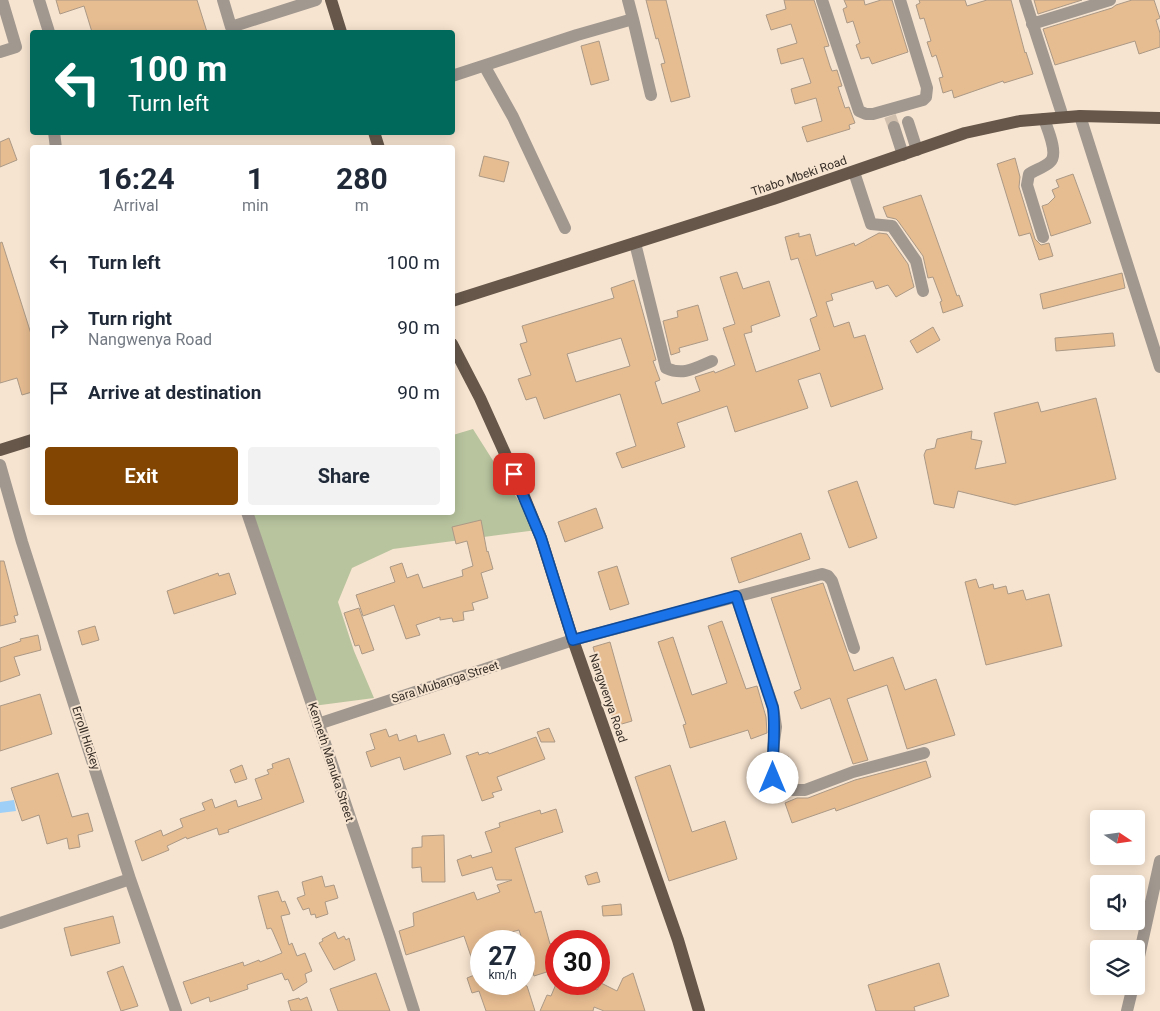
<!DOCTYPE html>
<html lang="en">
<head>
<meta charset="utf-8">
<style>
  body { margin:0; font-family:Roboto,sans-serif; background:#f2f2f3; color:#1f2937; height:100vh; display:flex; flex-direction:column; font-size:19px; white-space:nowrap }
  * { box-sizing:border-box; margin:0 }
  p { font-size:16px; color:#747a83 }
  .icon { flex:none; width:28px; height:28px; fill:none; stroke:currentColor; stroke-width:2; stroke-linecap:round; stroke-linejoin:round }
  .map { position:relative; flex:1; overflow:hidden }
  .side { position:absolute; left:30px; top:145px; width:425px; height:370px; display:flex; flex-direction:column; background:#fff; border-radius:5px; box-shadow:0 2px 12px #0003 }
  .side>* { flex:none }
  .banner { position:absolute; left:30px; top:30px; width:425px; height:105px; border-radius:5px; box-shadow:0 2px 12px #0003; background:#00695c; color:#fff; overflow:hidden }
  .needle { width:32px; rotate:103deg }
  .buttons { position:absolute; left:1090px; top:810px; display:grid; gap:10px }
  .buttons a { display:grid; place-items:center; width:55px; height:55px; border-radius:5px; background:#fff; box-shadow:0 2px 12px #0003; font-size:25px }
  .speed { position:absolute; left:470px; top:930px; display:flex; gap:10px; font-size:25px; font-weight:700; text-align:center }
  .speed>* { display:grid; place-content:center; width:65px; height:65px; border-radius:50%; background:#fff; box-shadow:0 2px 12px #0003; line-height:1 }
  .speed small { font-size:12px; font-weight:400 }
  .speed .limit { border:8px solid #d22; background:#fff; color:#111 }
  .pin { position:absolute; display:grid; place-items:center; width:42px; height:42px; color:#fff; margin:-21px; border-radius:10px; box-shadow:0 2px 8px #0006 }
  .me { position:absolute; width:55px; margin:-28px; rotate:0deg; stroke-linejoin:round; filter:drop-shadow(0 0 4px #0008) }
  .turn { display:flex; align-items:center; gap:18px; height:105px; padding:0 15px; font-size:22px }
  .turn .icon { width:65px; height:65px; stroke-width:2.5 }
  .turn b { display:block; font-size:35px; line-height:42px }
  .eta { display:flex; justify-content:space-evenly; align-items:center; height:85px; text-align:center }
  .eta b { font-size:30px; font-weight:700; line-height:35px }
  .button { display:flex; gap:10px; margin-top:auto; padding:10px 15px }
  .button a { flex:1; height:58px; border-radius:5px; background:#824502; color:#fff; font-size:20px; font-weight:700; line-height:58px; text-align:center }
  .button a+a { background:#f2f2f3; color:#1f2937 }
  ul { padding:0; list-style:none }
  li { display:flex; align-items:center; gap:15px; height:65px; padding:0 15px }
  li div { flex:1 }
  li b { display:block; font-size:19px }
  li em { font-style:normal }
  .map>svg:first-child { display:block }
  .green { fill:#b8c49e }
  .water { fill:#9ecff6 }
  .building { fill:#e6bc91; stroke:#ab9986; fill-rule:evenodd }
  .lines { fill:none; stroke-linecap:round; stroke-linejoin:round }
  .minor-tunnel { stroke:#d1c0ae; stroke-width:12; stroke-dasharray:12 6; stroke-linecap:butt }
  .minor { stroke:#a19890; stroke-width:12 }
  .major { stroke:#66574a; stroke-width:12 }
  .route-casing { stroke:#114b97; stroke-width:12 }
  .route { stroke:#1a73e8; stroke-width:9 }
  .labels { text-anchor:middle; stroke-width:4; stroke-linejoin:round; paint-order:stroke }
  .street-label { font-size:12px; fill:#372f28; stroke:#f7e4d0 }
</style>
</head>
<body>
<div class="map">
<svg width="1160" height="1011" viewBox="0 0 1160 1011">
  <rect width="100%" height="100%" fill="#f7e4d0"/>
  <path class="green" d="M 473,429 L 537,530 L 393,549 L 352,568 L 338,602 L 354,651 L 374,698 L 313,706 L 250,513 L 452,512 L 453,435 Z"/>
  <path class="water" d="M 14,800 L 16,811 L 0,813 L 0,802 Z"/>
  <path class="building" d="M 56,0 L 197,0 L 207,32 L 92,32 L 84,6 L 60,14 Z
    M 646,0 L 666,0 L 690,97 L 671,102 L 661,64 L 665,63 L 658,38 L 656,39 Z
    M 784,0 L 814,0 L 829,46 L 824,47 L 830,66 L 832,71 L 837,70 L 842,86 L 838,87 L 845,108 L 849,107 L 855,123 L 849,125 L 850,129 L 807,142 L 802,127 L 822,121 L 816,98 L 795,104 L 791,89 L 811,83 L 803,58 L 781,64 L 777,49 L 797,43 L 791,24 L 771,30 L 766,15 L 786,9 Z
    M 844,0 L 864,0 L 865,5 L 881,0 L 892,0 L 908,52 L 872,64 L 869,57 L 861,59 L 856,45 L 860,43 L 853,21 L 847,23 L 843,9 L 847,7 Z
    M 919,0 L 965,0 L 967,6 L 987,0 L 1011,0 L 1025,53 L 1026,52 L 1033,74 L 1004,83 L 1003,81 L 954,98 L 952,90 L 943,93 L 939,78 L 943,77 L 936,55 L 932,57 L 927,42 L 931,41 L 924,18 L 920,19 L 916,5 L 920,3 Z
    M 1034,0 L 1082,0 L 1038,14 Z
    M 1132,0 L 1154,0 L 1160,18 L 1156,20 L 1160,33 L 1160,47 L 1139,54 L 1135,41 L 1055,65 L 1043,29 L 1112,8 L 1116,5 Z
    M 599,41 L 609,80 L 591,85 L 581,46 Z
    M 9,138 L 17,160 L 0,167 L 0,142 Z
    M 484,156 L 509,162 L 504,182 L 479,176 Z
    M 1015,158 L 1020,177 L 1019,187 L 1035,239 L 1041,245 L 1049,243 L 1053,256 L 1039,260 L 1030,233 L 1019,236 L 997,164 Z
    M 1073,174 L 1091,223 L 1051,236 L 1042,206 L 1048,204 L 1055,197 L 1052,190 L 1059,187 L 1056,180 Z
    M 921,195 L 957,296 L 959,295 L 963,306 L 943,313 L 940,302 L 942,301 L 933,277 L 928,278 L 923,256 L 898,221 L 896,219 L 887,217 L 883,207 Z
    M 799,233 L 799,237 L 810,234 L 816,256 L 854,243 L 855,246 L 879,233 L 887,234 L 908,264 L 914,287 L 896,297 L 888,285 L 876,289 L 873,281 L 831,294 L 833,300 L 826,302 L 834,327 L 849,322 L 854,338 L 865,335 L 883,389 L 831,407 L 820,373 L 798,380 L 808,408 L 735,432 L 727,406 L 677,423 L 685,447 L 622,468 L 616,453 L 636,446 L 620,394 L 544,419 L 536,397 L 526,400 L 518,379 L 531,375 L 520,344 L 527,342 L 522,326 L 614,298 L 611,288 L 634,280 L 656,360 L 653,361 L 660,380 L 655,382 L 662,404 L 700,391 L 695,377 L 714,371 L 715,373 L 735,365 L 723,328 L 735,324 L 720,277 L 737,272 L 743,289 L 769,281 L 780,316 L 751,326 L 752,332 L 744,334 L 756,372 L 820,350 L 810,319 L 817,316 L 798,258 L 791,260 L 785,237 ZM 621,338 L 630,366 L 576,382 L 567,354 Z
    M 2,242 L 32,337 L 32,392 L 22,395 L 17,378 L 0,383 L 0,243 Z
    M 1122,273 L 1125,288 L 1043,309 L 1040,294 Z
    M 698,305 L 708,340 L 679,348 L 680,352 L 671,355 L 663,321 L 678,317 L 677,311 Z
    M 933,327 L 940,340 L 917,353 L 910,341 Z
    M 1113,333 L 1115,346 L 1056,351 L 1055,338 Z
    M 1096,398 L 1116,479 L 1015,505 L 958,491 L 954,508 L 934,504 L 924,455 L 926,450 L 935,448 L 937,439 L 972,431 L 971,439 L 982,441 L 975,469 L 1006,463 L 994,413 L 1038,402 L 1041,412 Z
    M 857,481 L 877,538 L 849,548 L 828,491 Z
    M 596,508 L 603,528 L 565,542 L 558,522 Z
    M 481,520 L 487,552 L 488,551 L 493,569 L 481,573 L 488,598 L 472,603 L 474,610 L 463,612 L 464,620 L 453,622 L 452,618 L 440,620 L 440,617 L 416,625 L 420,635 L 406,639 L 394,605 L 363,616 L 356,595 L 395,582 L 390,567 L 402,563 L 407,578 L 418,574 L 423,588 L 463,576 L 462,570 L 473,566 L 467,541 L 456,544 L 452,527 Z
    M 801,533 L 810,559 L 739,583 L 731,558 Z
    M 0,561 L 4,561 L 18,615 L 14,616 L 16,622 L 0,626 Z
    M 617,566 L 629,604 L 610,610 L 598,572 Z
    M 218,573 L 219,576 L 229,573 L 236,594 L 174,614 L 167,591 Z
    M 976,579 L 979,588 L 993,584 L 994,589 L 1006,586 L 1008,594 L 1023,590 L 1026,600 L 1049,594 L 1062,646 L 986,665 L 965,582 Z
    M 823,583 L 854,671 L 893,657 L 905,690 L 936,679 L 955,735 L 907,749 L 887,685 L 847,699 L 868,760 L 853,764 L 830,698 L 801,709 L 794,692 L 801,689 L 771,598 Z
    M 359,608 L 374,650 L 362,654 L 359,645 L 355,646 L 344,613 Z
    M 722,621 L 746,689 L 757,686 L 766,717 L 767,733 L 751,739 L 748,730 L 690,748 L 683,725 L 686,724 L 658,642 L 673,637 L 692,695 L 727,683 L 708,626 Z
    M 95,626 L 99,640 L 82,645 L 78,631 Z
    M 38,635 L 41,650 L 14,657 L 20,675 L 0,682 L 0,648 L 21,641 L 20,639 Z
    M 610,642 L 632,721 L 615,726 L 593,647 Z
    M 40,694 L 52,734 L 0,751 L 0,706 Z
    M 549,728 L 555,742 L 541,742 L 537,732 Z
    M 386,729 L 389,737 L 397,734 L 399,741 L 416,735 L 418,742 L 444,734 L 451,754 L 404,770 L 400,757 L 371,767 L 366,752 L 375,749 L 370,734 Z
    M 536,737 L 545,759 L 497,777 L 502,790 L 492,793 L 494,797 L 482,801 L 466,756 L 478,752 L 479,755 L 488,752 L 489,754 Z
    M 788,756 L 792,774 L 782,777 L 781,758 Z
    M 289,758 L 304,802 L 228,830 L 229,832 L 219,835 L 217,828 L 187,839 L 186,837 L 167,846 L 169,850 L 142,861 L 135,841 L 161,830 L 163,836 L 183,827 L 180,819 L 205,810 L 202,803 L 212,799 L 215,808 L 236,800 L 238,807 L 262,799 L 255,779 L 269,774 L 267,770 L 273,768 L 272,764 Z
    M 926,761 L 931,777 L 836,811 L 835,808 L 792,823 L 785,803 L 797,798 L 808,798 L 855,780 Z
    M 242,765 L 247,779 L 235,783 L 230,770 Z
    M 670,765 L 692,832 L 725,821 L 737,859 L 669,881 L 635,777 Z
    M 58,773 L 72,817 L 88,813 L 93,831 L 78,835 L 80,847 L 69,849 L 67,838 L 47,844 L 39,815 L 22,821 L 11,788 Z
    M 556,809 L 563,832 L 515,848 L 535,913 L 541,911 L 550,944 L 553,943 L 556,954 L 556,969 L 534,976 L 519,930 L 500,935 L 501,941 L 481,941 L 481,984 L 522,984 L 527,986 L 535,1011 L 486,1011 L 479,991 L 472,993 L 467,978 L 477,974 L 464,936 L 406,955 L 399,931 L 414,926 L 413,913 L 474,892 L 477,900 L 500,892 L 497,885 L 512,880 L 496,880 L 492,867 L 462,876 L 457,860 L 471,855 L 472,858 L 492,852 L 485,832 L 500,827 L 499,823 L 540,810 L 541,814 Z
    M 444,835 L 445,882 L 422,882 L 421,867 L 412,868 L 412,848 L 422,847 L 422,836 Z
    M 597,872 L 600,882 L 588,885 L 585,876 Z
    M 322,876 L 325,887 L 334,885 L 338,898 L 325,902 L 328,914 L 316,918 L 315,914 L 311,915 L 309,908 L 303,910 L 297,898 L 305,895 L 302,882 Z
    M 278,891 L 282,902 L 285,901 L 290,914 L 281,916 L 289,945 L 292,943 L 297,956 L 305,953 L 312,971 L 305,974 L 307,982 L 293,991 L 288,979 L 285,980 L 282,973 L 247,985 L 248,989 L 210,1002 L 209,997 L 191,1004 L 183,982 L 243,962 L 244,966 L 259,960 L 260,962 L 282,953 L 273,932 L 271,928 L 267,929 L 258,896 Z
    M 621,904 L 622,915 L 603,916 L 602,906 Z
    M 113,916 L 120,943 L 71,956 L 64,928 Z
    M 335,932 L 338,939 L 344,936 L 346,940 L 349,938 L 355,960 L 334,970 L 319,943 L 323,941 L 322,939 Z
    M 939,963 L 949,996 L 914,1007 L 915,1011 L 876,1011 L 868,985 Z
    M 123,966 L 138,1006 L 121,1011 L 107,972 Z
    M 376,973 L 390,1011 L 338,1011 L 330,989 Z
    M 633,973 L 645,1011 L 604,1011 L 594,1007 L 593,1011 L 540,1011 L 547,995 L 551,996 L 556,984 L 583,984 L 597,990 L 601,983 L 617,991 L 623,978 Z
    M 307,997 L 312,1011 L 291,1011 L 288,1001 L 299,998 L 300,1000 Z"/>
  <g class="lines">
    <path class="minor-tunnel" d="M 890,116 L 894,127"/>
    <path class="minor" d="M 39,0 L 49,32
      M 223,0 L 231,27 L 316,0
      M 822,0 L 859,111 L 866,114 L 873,114 L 923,100 L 926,97 L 927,88 L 900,0
      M 1025,0 L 1063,117
      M 633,19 L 651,95
      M 1032,24 L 1110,0
      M 0,52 L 16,47 L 2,0
      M 485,67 L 513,117 L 565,228
      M 452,76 L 577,35 L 633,19 L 628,0
      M 1080,116 L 1160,367
      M 908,122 L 917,150
      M 894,127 L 903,155
      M 54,132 L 56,148
      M 854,172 L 871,224 L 892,226 L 916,261 L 923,291
      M 1043,237 L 1027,185 L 1029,174 C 1035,170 1045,167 1050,162 C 1059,154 1047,128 1044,119
      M 635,243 L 666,368 C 684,376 695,368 712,361
      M 0,465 L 22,542 L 130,879 L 176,1011
      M 247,512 L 390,936 L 414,1011
      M 736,596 L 773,707 L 776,727 L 773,749 L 773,778 L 776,783 L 789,790 L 805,790 L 853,772 L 924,753
      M 318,724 L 573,640 L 822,574 L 828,576 L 832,581 L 854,648
      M 0,923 L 130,879
      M 1136,970 L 1160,861
      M 1127,1011 L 1133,986"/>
    <path class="major" d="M 331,0 L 341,32
      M 374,132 L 379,148
      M 452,301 L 773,199 L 965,133 L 1020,121 L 1080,116 L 1160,118
      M 452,344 L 480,398 L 521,489 L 541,538 L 573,640 L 678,940 L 699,1011
      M 0,450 L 32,440"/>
  </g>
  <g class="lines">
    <g class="route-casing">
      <path id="route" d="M 514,474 L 541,538 L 573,640 L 736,596 L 773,708 C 776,731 772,754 773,778"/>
    </g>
    <use href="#route" class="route"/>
  </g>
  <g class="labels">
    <g class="street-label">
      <text transform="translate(799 176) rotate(-19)" y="4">Thabo Mbeki Road</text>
      <text transform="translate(445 682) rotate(-18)" y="4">Sara Mubanga Street</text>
      <text transform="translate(608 698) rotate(71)" y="4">Nangwenya Road</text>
      <text transform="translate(86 738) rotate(72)" y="4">Erroll Hickey</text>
      <text transform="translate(331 762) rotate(72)" y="4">Kenneth Manuka Street</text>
    </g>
  </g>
</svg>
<div class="buttons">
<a><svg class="needle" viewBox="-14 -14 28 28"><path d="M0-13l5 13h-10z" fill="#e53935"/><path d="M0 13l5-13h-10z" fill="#747a83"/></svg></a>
<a><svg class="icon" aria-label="sound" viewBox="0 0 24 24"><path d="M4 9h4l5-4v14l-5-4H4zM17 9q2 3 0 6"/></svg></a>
<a><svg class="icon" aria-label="layers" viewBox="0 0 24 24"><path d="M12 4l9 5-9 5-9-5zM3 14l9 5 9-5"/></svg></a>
</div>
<div class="speed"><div>27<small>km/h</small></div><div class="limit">30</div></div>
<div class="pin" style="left:514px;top:474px;background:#d93025"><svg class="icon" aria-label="arrive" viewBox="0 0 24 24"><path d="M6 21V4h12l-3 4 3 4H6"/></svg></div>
<svg class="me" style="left:773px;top:778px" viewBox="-20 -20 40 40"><circle r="19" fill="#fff"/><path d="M0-13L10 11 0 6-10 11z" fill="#1a73e8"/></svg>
<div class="banner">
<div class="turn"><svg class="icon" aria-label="left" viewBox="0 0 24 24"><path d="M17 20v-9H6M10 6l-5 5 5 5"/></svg><div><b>100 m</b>Turn left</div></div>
</div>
<section class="side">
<div class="eta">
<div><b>16:24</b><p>Arrival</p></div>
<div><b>1</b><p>min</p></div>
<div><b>280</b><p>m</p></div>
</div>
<ul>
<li><svg class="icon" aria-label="left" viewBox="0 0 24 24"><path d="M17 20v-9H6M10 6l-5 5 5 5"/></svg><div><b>Turn left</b></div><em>100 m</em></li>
<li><svg class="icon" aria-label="right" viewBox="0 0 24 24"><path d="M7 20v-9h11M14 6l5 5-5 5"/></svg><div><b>Turn right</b><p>Nangwenya Road</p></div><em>90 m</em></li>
<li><svg class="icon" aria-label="arrive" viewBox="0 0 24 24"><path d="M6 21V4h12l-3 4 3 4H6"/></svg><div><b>Arrive at destination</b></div><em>90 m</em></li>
</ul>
<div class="button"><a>Exit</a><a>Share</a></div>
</section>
</div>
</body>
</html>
